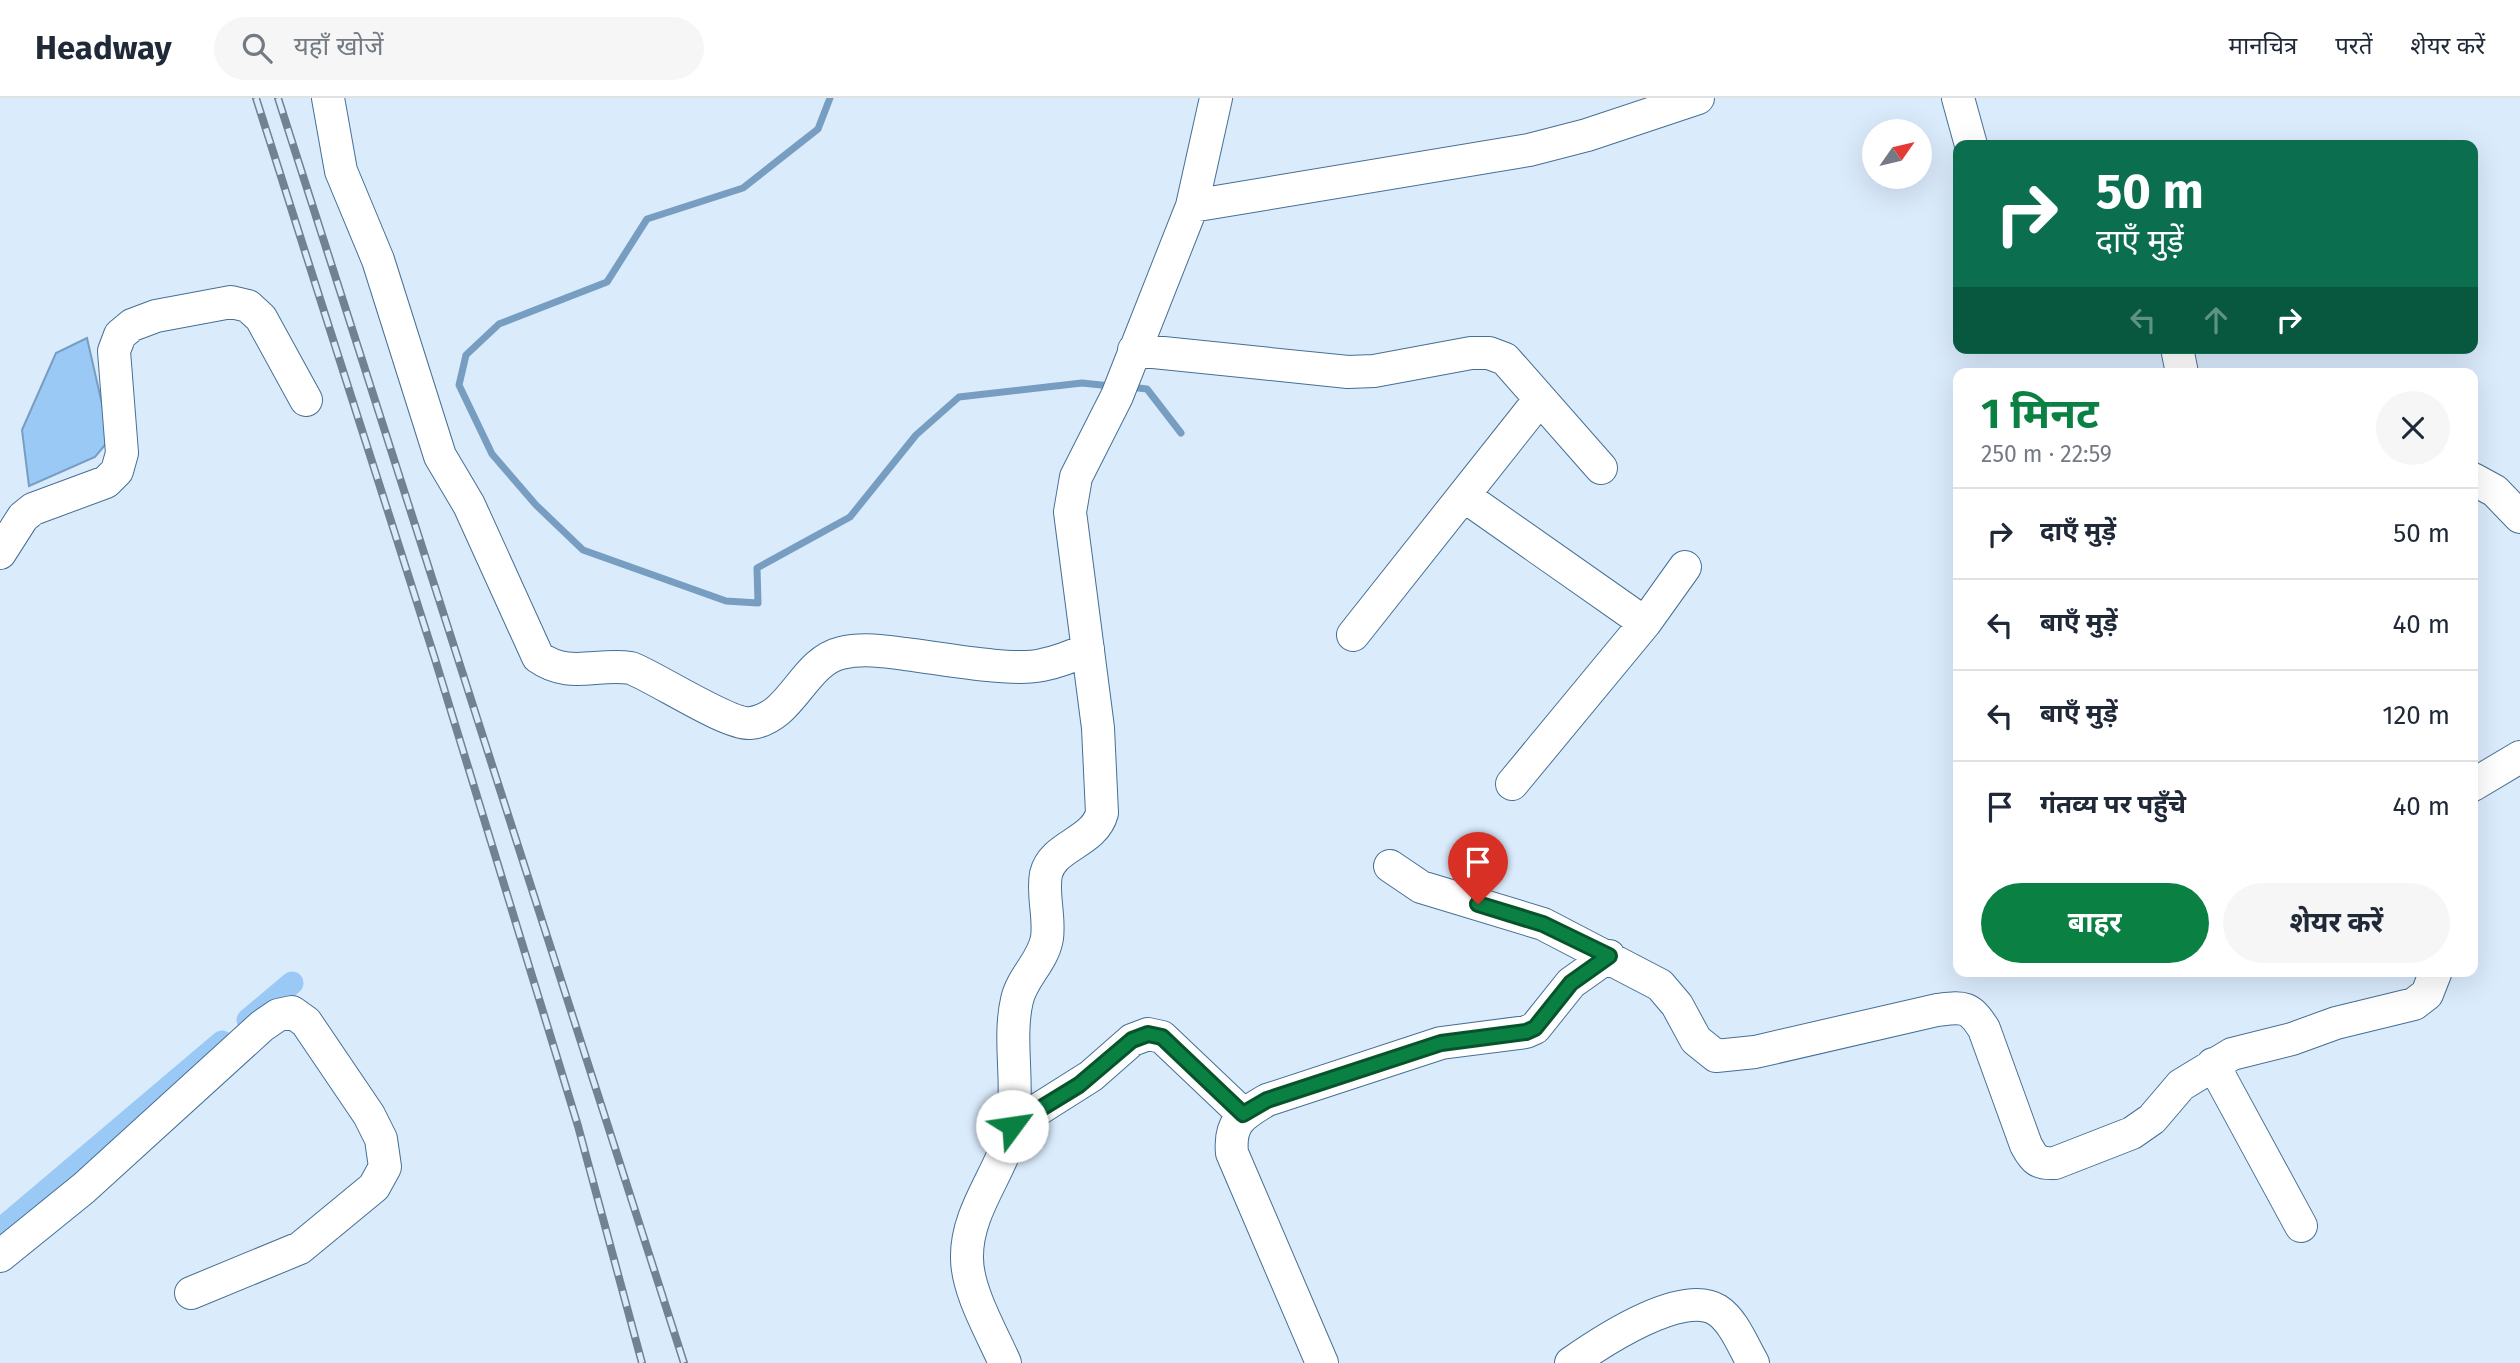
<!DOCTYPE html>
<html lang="hi">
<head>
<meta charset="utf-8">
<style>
  body { margin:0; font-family:"Fira Sans","Noto Sans Devanagari",sans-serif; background:#f6f6f7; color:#1f2937; height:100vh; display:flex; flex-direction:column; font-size:26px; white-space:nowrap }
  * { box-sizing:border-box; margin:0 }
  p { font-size:23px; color:#747a83 }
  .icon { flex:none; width:38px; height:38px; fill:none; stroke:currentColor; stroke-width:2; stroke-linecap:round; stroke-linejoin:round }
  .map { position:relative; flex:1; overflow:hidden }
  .side { position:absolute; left:1953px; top:270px; width:525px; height:609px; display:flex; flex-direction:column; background:#fff; border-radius:14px; box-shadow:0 7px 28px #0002 }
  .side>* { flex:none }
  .banner { position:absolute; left:1953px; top:42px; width:525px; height:214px; border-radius:14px; box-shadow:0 7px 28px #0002; background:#0b6e4f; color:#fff; overflow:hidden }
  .needle { width:46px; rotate:56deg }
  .buttons { position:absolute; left:1862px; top:21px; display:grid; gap:14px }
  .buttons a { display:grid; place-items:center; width:70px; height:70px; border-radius:50%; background:#fff; box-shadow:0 7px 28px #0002; font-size:35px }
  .pin { position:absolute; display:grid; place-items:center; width:60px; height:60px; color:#fff; margin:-72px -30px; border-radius:50% 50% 50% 0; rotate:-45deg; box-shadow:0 0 7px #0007 }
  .pin .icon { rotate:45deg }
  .me { position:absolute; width:77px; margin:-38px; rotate:59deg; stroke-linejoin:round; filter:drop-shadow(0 0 5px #0008) }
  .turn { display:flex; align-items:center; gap:24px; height:147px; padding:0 28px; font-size:32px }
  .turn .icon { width:91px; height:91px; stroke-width:2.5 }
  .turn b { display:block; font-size:49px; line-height:60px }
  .lanes { display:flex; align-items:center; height:66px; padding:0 28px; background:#0003; justify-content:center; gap:35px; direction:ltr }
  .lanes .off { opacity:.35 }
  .round { display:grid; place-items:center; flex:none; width:74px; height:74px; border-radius:37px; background:#f6f6f7 }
  .head { display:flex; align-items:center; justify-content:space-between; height:119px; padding:0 28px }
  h1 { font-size:42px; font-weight:700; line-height:52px; color:#0b8043 }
  .action { display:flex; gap:14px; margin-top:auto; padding:14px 28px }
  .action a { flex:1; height:80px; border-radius:42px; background:#0b8043; color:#fff; font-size:28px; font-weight:700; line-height:80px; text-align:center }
  .action a+a { background:#f6f6f7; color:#1f2937 }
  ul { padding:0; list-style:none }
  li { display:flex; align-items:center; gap:21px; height:91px; padding:0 28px; border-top:2px solid #e0e1e3 }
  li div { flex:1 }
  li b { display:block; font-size:26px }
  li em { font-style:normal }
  header { display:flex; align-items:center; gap:42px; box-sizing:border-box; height:98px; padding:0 35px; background:#fff; border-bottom:2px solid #e0e1e3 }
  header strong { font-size:33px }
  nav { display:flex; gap:38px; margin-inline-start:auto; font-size:24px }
  .search { width:490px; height:63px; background:#f6f6f7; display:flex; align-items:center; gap:18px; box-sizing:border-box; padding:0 24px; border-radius:38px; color:#747a83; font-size:26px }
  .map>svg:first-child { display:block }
  .water { fill:#9ac9f5; stroke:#779dc1; stroke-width:2 }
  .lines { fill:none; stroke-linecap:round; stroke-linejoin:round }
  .stream { stroke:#779dc1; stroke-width:7 }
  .canal { stroke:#9ac9f5; stroke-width:23 }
  .minor-casing { stroke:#466f94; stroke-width:34 }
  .minor { stroke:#fff; stroke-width:32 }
  .rail-casing { stroke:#718292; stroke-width:8 }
  .rail { stroke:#daebfc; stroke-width:5; stroke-dasharray:16; stroke-linecap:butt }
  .route-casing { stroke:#07532c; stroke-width:18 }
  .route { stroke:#0b8043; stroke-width:12 }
</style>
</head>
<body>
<header>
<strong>Headway</strong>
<div class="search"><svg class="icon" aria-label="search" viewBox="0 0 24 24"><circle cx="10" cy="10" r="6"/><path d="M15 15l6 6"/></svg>यहाँ खोजें</div>
<nav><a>मानचित्र</a><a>परतें</a><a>शेयर करें</a></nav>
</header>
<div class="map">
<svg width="2520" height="1265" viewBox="0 0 2520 1265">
  <rect width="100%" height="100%" fill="#daebfc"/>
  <path class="water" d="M 87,240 L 110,341 L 95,359 L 29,388 L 22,332 L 56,255 Z"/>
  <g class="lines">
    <path class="stream" d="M 830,0 L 818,31 L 743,90 L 647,121 L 607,184 L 499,226 L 466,257 L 459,287 L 492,356 L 536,407 L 583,452 L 726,503 L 758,505 L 757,470 L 850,419 L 916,337 L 959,299 L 1082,285 L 1111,288
      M 1130,289 L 1147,291 L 1181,335"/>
    <path class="canal" d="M 248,922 L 292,885
      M 0,1132 L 222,944"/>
    <g class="minor-casing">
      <path id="minor" d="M 328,0 L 341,73 L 378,162 L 440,358 L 469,407 L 538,559 C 569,581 595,565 631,570 C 657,580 729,628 751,625 C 792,620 803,564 841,555 C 862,550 884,553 905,556 C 940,560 1011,574 1042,567 C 1058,564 1073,558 1088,551
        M 1958,0 L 1971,47
        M 1192,108 L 1529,52 L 1587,37 L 1698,0
        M 2177,250 L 2182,275
        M 1134,252 L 1348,274 L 1374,273 L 1471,255 L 1489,255 L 1505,261 L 1601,370
        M 2473,381 L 2495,393 L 2520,419
        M 1464,398 L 1645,525
        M 0,455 L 23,419 L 33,411 L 106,384 L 117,373 L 122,355 L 114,253 L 120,237 L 132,227 L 156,218 L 231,204 L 248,208 L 261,220 L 306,302
        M 1353,537 L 1540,301
        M 1512,686 L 1645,525 L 1685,469
        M 2473,687 L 2520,659
        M 1390,768 L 1421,789 L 1543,826 L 1660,887 L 1677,907 L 1696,942 L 1716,958 L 1755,954 L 1937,912 C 1963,909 1969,907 1984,931 L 2026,1047 C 2034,1062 2038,1066 2055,1065 L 2132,1035 L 2152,1021 L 2181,987 L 2232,956 L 2292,941 L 2336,925 L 2414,906 L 2427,896 L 2436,873
        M 2213,966 L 2301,1128
        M 1012,1028 L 1091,978 L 1132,942 L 1148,936 L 1162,939 L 1243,1016
        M 0,1158 L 84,1090 L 262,928 L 278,917 L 292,914 L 306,924 L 369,1017 L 381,1041 L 385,1069 L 374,1089 L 300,1150 L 191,1195
        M 1005,1265 C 992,1235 967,1193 967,1160 C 966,1110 1005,1072 1013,1025 C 1019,985 1008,940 1017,902 C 1022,879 1043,864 1047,840 C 1050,819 1042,796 1046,776 C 1053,747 1094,745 1102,715 L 1098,630 L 1070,414 L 1076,379 L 1117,298 L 1192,108 L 1216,0
        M 1322,1265 L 1232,1055 C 1229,1024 1242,1017 1267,1002 L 1441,945 L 1526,934 L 1535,930 L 1571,885 L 1609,858
        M 1571,1265 C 1601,1244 1682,1190 1717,1212 C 1734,1223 1743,1248 1753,1265"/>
    </g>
    <use href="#minor" class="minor"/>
    <g class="rail-casing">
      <path id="rail" d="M 256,0 L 435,561 L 578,1028 L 642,1265
        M 278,0 L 684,1265"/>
    </g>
    <use href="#rail" class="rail"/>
  </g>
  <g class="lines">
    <g class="route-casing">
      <path id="route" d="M 1012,1028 L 1079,987 L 1132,942 L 1148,936 L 1162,939 L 1243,1016 L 1267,1002 L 1441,945 L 1526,934 L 1535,930 L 1571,885 L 1609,858 L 1543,826 L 1478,806"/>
    </g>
    <use href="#route" class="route"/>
  </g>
</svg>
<div class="buttons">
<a><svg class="needle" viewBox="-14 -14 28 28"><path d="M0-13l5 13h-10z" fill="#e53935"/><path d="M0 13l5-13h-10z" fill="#747a83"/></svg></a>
</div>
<div class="pin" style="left:1478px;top:806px;background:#d93025"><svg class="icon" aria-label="arrive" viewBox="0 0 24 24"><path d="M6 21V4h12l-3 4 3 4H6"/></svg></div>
<svg class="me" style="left:1012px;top:1028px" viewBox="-20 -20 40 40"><circle r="19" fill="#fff"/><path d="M0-13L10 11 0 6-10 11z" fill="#0b8043"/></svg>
<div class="banner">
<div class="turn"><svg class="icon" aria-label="right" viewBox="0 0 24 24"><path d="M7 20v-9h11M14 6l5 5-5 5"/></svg><div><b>50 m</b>दाएँ मुड़ें</div></div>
<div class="lanes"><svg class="icon off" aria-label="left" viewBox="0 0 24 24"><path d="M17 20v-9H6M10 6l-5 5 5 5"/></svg><svg class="icon off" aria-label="ahead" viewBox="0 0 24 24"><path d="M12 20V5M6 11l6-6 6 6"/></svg><svg class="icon" aria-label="right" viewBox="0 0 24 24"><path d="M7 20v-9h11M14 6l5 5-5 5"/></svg></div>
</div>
<section class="side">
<div class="head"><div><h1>1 मिनट</h1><p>250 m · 22:59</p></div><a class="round"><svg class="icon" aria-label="close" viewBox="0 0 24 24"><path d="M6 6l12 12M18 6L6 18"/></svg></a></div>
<ul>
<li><svg class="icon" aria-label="right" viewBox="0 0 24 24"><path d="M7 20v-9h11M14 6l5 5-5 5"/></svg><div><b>दाएँ मुड़ें</b></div><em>50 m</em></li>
<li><svg class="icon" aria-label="left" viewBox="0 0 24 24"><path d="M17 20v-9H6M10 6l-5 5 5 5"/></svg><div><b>बाएँ मुड़ें</b></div><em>40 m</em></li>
<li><svg class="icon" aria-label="left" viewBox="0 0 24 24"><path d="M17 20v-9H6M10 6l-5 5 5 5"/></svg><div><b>बाएँ मुड़ें</b></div><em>120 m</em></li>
<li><svg class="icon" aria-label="arrive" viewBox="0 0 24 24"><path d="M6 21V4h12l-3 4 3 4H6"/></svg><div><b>गंतव्य पर पहुँचे</b></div><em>40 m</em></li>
</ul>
<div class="action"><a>बाहर</a><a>शेयर करें</a></div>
</section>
</div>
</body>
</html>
